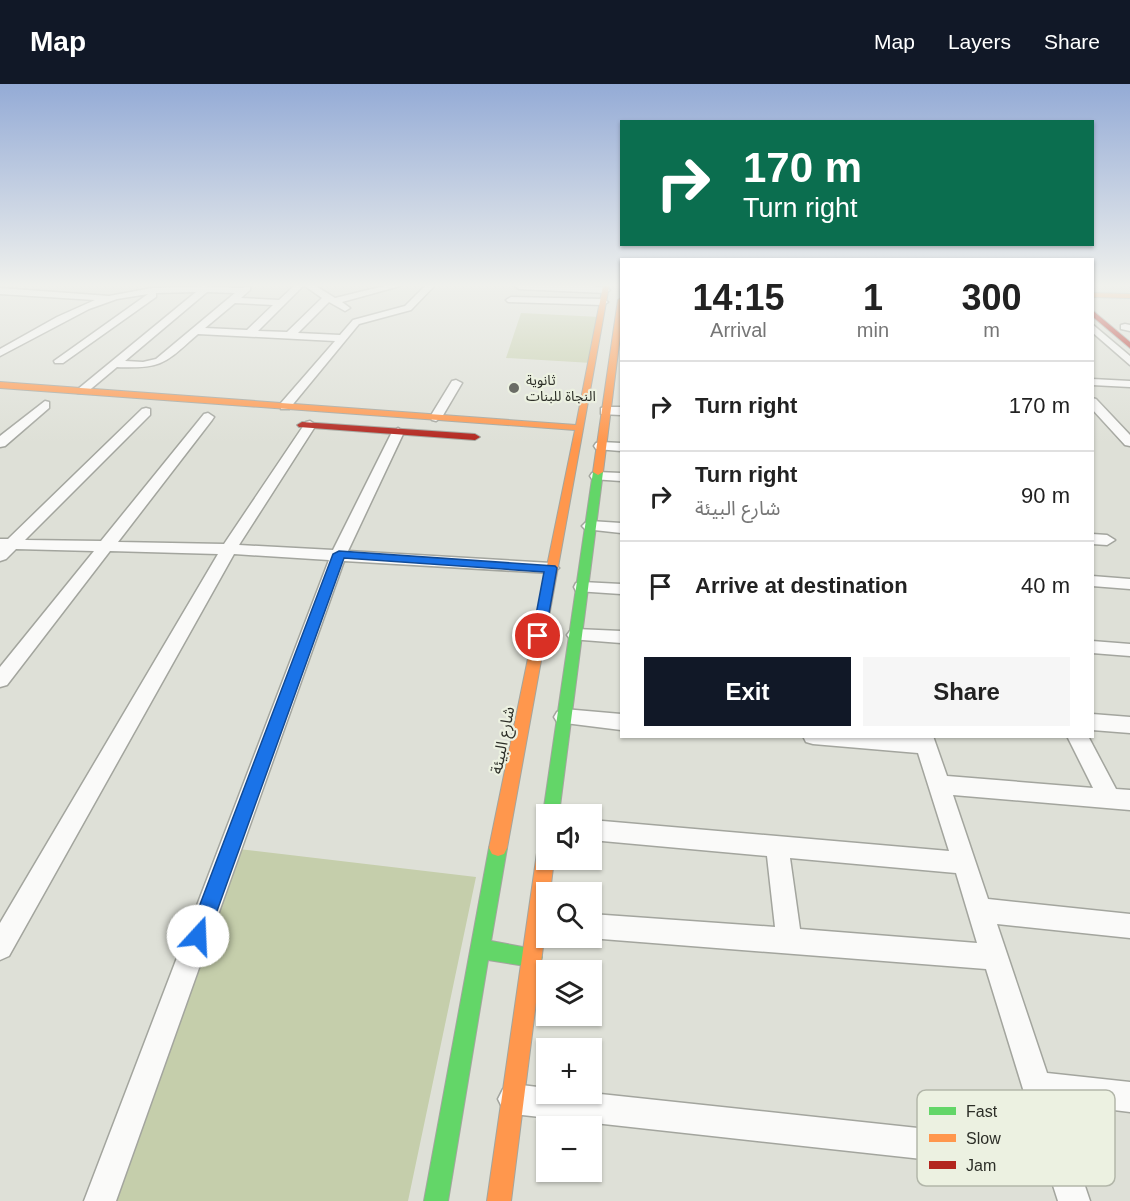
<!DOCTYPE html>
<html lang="en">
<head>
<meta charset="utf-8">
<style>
  body { margin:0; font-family:Arial,"Noto Sans Arabic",sans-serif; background:#f6f6f6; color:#222; height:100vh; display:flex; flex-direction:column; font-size:22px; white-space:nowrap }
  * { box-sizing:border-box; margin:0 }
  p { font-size:20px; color:#767676 }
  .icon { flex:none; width:33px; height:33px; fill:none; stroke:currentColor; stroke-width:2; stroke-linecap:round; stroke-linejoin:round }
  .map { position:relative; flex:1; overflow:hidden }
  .panel { position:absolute; left:620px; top:174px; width:474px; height:480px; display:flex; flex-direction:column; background:#fff; border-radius:0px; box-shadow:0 2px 4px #0004 }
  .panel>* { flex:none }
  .guide { position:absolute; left:620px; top:36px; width:474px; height:126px; border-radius:0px; box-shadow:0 2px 4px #0004; background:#0b6e4f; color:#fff; overflow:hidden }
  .fabs { position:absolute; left:536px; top:720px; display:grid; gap:12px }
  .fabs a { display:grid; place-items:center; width:66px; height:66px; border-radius:0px; background:#fff; box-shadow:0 2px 4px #0004; font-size:30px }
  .pin { position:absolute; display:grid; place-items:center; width:51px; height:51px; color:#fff; margin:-26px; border:3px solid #fff; border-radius:50%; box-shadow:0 2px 6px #0007 }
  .me { position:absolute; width:66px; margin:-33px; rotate:20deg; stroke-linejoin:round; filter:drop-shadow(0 0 4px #0008) }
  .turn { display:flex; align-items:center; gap:21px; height:126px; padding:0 24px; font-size:27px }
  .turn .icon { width:78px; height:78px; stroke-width:2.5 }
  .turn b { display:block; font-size:42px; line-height:51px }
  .eta { display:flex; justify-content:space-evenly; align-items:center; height:102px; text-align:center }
  .eta b { font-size:36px; font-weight:600; line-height:42px }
  .action { display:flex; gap:12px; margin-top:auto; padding:12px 24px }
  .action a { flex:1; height:69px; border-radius:0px; background:#111827; color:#fff; font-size:24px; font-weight:600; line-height:69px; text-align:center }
  .action a+a { background:#f6f6f6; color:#222 }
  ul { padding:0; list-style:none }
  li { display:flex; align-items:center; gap:18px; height:90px; padding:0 24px; border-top:2px solid #e0e0e0 }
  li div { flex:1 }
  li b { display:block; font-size:22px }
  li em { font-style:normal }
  header { display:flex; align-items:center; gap:36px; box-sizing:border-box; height:84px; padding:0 30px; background:#111827; color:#fff }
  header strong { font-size:28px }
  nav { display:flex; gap:33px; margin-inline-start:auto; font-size:21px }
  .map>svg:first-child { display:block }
  .green { fill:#c5ceab }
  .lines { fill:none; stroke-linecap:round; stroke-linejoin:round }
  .street-casing { stroke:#a3a59e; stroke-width:3 }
  .fast-casing { stroke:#a3a59e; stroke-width:2 }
  .slow-casing { stroke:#a3a59e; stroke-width:2 }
  .jam-casing { stroke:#a3a59e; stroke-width:2 }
  .street { fill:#fafaf9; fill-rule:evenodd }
  .fast { fill:#63d668; fill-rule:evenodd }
  .slow { fill:#ff974d; fill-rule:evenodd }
  .jam { fill:#b3261e; fill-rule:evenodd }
  .route { fill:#1a73e8; stroke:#114b97; stroke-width:1.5 }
  .poi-dot { fill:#6a6c65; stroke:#ecf1e1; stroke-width:2 }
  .labels { text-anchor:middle; stroke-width:4.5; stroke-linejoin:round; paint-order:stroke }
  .far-poi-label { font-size:14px; fill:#2c2e27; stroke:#ecf1e1; text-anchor:start }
  .street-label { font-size:16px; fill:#2c2e27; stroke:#ecf1e1 }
  .key { fill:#ecf1e1; stroke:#b2b6a9; stroke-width:1.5 }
  .key-label { font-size:16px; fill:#2c2e27 }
</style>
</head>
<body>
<header>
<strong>Map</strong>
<nav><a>Map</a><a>Layers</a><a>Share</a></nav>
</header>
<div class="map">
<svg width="1130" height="1117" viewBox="0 0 1130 1117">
  <rect width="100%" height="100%" fill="#dee0d7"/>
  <path class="green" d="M 521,229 L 600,233 L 592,279 L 506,274 Z
    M 230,764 L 476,793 L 408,1117 L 102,1117 Z"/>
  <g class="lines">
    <g class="street-casing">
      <path id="street" d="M 204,202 L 241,204 L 250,202 L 250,206 L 241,214 L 279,216 L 294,202 L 303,202 L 258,247 L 287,248 L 322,214 L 305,202 L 316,202 L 335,214 L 384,202 L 400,202 L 342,218 L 350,224 L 345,227 L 329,218 L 298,249 L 340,251 L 353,236 L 405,222 L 425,202 L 434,202 L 411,226 L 359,240 L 289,325 L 281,325 L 281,319 L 335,257 L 198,250 C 165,279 163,285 117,283 L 86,309 L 78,309 L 78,305 L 196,208 L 156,209 L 156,213 L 63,279 L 55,279 L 54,277 L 148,210 L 117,215 L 89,225 L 0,272 L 0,265 L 57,233 L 95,216 L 0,210 L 0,204 L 109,212 L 152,204 ZM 207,208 L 235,209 L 156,275 L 143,278 L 125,277 ZM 235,219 L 273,221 L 247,246 L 205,244 Z
        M 515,202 C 533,202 598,198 610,206 L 605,209 L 519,205 Z
        M 511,213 L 603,215 L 608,218 L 603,221 L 508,218 L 506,216 Z
        M 1092,240 L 1130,272 L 1130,281 L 1092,248 Z
        M 1125,240 L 1130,241 L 1130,247 L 1121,245 L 1121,241 Z
        M 1092,295 L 1130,297 L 1130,303 L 1092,301 Z
        M 456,296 L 462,299 L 442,333 L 436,337 L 432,336 L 430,333 L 452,297 Z
        M 1092,314 L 1096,315 L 1130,351 L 1130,362 L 1125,361 L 1092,325 Z
        M 45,317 L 49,318 L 49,324 L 5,362 L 0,363 L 0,352 Z
        M 605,323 L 621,323 L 621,331 L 601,330 L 601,324 Z
        M 146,324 L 150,325 L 150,331 L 25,456 L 101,457 L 204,330 L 208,329 L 214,333 L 212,336 L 118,458 L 224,460 L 306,338 L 310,337 L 316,341 L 239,461 L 333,466 L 392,348 L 398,344 L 404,348 L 348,467 L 551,479 L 559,484 L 551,489 L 344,477 L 116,1117 L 84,1117 L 329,476 L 234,470 L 9,872 L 0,876 L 0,839 L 218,470 L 110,467 L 7,601 L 0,603 L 0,583 L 94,467 L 16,465 L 6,475 L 0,477 L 0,455 L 8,455 L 142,325 Z
        M 601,358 L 621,359 L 621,367 L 596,365 L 594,362 L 596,359 Z
        M 597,388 L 621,389 L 621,397 L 592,395 L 590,392 L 592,389 Z
        M 590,437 L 621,439 L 621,449 L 585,445 L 582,442 L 585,439 Z
        M 1092,450 L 1107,451 L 1115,456 L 1107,461 L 1092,460 Z
        M 1092,492 L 1130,495 L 1130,505 L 1092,502 Z
        M 582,498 L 621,500 L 621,510 L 576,507 L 574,503 L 576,499 Z
        M 576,545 L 621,547 L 621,559 L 570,555 L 567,551 L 570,547 Z
        M 1092,557 L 1130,560 L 1130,572 L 1092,569 Z
        M 564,625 L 621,630 L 621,646 L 557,638 L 554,633 L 557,628 Z
        M 1092,630 L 1130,633 L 1130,649 L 1092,646 Z
        M 803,652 L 933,652 L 947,692 L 1093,704 L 1067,652 L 1088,652 L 1116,705 L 1130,706 L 1130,726 L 953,711 L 988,815 L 1130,830 L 1130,854 L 997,840 L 1047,989 L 1130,998 L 1130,1028 L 1057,1019 L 1090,1117 L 1058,1117 L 1049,1089 L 513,1030 L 503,1025 L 498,1015 L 503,1005 L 513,1000 L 546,1004 L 546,1010 L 591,1009 L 1039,1057 L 986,885 L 589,854 L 591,854 L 591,830 L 775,843 L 767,772 L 591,756 L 591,736 L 949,767 L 918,669 L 813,660 L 806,658 ZM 790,774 L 956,789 L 977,859 L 800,845 Z"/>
    </g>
    <g class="fast-casing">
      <path id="fast" d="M 598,385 L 603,388 L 559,730 L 546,730 L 546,736 L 543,730 L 593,388 Z
        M 498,756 L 504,758 L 507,764 L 491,857 L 539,866 L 542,873 L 539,880 L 532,883 L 488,876 L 448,1117 L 424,1117 L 489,764 L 492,758 Z"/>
    </g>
    <g class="slow-casing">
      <path id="slow" d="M 603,202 L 609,202 L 507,764 L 504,770 L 498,772 L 492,770 L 489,764 L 575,346 L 0,304 L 0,298 L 576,341 Z
        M 1092,209 L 1130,210 L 1130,214 L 1092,213 Z
        M 621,214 L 621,244 L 603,388 L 598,391 L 593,388 L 618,216 Z
        M 546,761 L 546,776 L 554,776 L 550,808 L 546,808 L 546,839 L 511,1117 L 487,1117 L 537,769 L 540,763 Z"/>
    </g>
    <g class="jam-casing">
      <path id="jam" d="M 1092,226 L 1130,258 L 1130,264 L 1092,232 Z
        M 302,338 L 475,350 L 480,353 L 475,356 L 299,343 L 297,341 Z"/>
    </g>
    <use href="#street" class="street"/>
    <use href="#fast" class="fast"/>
    <use href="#slow" class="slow"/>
    <use href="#jam" class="jam"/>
  </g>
  <linearGradient id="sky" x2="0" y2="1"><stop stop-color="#94abd6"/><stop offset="0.56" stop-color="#f0f1ed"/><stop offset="1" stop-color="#f0f1ed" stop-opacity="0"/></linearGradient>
  <rect width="1130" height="359" fill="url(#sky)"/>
  <path class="route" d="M 339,467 L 555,482 L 557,484 L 545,552 L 538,556 L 532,552 L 544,488 L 344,474 L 208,852 L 205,859 L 198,862 L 191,859 L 188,852 L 333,470 Z"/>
  <circle class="poi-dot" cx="514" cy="304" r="6"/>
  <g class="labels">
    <g class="far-poi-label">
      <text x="526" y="301">ثانوية<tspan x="526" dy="16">النجاة للبنات</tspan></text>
    </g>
    <g class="street-label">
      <text transform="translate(502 656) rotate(-79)" y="6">شارع البيئة</text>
    </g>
  </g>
  <rect x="917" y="1006" width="198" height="96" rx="9" class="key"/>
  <rect x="929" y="1023" width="27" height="8" fill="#63d668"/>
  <rect x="929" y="1050" width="27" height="8" fill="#ff974d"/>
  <rect x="929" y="1077" width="27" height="8" fill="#b3261e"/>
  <g class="key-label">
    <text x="966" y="1033">Fast</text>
    <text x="966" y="1060">Slow</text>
    <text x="966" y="1087">Jam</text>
  </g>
</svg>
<div class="fabs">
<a><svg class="icon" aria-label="sound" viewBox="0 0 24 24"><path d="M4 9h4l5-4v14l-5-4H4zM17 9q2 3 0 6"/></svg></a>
<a><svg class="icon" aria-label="search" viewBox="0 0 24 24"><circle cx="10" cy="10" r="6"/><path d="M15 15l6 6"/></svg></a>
<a><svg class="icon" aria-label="layers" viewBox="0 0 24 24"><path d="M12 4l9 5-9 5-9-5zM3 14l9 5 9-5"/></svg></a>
<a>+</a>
<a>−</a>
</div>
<div class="pin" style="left:538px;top:552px;background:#d93025"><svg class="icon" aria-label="arrive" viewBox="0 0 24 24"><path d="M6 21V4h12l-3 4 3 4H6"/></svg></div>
<svg class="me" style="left:198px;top:852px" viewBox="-20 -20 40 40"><circle r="19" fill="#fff"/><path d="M0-13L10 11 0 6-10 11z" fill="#1a73e8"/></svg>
<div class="guide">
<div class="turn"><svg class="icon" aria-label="right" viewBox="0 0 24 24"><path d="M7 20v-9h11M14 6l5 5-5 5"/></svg><div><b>170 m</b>Turn right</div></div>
</div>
<section class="panel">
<div class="eta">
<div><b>14:15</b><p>Arrival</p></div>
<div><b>1</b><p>min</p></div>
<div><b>300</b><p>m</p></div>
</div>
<ul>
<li><svg class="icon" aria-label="right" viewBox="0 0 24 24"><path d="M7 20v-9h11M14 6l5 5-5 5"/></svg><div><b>Turn right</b></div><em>170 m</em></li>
<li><svg class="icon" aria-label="right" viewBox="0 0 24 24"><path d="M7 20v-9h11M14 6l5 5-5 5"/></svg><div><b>Turn right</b><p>شارع البيئة</p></div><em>90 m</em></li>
<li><svg class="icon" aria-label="arrive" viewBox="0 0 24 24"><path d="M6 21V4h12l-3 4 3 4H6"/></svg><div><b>Arrive at destination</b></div><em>40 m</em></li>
</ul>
<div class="action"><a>Exit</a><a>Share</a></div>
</section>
</div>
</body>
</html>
